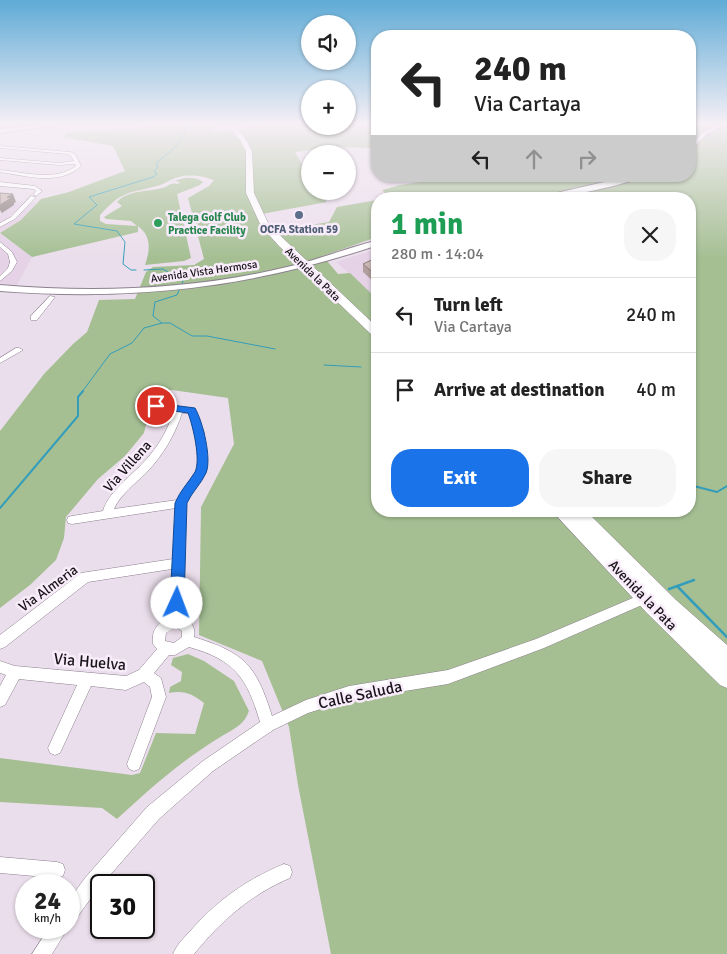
<!DOCTYPE html>
<html lang="en">
<head>
<meta charset="utf-8">
<style>
  body { margin:0; font-family:Signika,sans-serif; background:#f6f6f6; color:#222; height:100vh; display:flex; flex-direction:column; font-size:19px; white-space:nowrap }
  * { box-sizing:border-box; margin:0 }
  p { font-size:16px; color:#767676 }
  .icon { flex:none; width:28px; height:28px; fill:none; stroke:currentColor; stroke-width:2; stroke-linecap:round; stroke-linejoin:round }
  .map { position:relative; flex:1; overflow:hidden }
  .side { position:absolute; left:371px; top:192px; width:325px; height:325px; display:flex; flex-direction:column; background:#fff; border-radius:20px; box-shadow:0 1px 4px #0004 }
  .side>* { flex:none }
  .guide { position:absolute; left:371px; top:30px; width:325px; height:152px; border-radius:20px; box-shadow:0 1px 4px #0004; background:#fff; color:#222; overflow:hidden }
  .buttons { position:absolute; left:301px; top:15px; display:grid; gap:10px }
  .buttons a { display:grid; place-items:center; width:55px; height:55px; border-radius:50%; background:#fff; box-shadow:0 1px 4px #0004; font-size:25px }
  .speed { position:absolute; left:15px; top:874px; display:flex; gap:10px; font-size:25px; font-weight:700; text-align:center }
  .speed>* { display:grid; place-content:center; width:65px; height:65px; border-radius:50%; background:#fff; box-shadow:0 1px 4px #0004; line-height:1 }
  .speed small { font-size:12px; font-weight:400 }
  .speed .limit { border:2px solid #111; border-radius:8px; background:#fff; color:#111 }
  .pin { position:absolute; display:grid; place-items:center; width:42px; height:42px; color:#fff; margin:-21px; border:2px solid #fff; border-radius:50%; box-shadow:0 1px 5px #0007 }
  .me { position:absolute; width:55px; margin:-28px; rotate:2deg; stroke-linejoin:round; filter:drop-shadow(0 0 4px #0008) }
  .turn { display:flex; align-items:center; gap:18px; height:105px; padding:0 20px; font-size:22px }
  .turn .icon { width:65px; height:65px; stroke-width:2.5 }
  .turn b { display:block; font-size:35px; line-height:42px }
  .lanes { display:flex; align-items:center; height:48px; padding:0 20px; background:#0003; justify-content:center; gap:25px; direction:ltr }
  .lanes .off { opacity:.35 }
  .round { display:grid; place-items:center; flex:none; width:52px; height:52px; border-radius:20px; background:#f6f6f6 }
  .overview { display:flex; align-items:center; justify-content:space-between; height:85px; padding:0 20px }
  h1 { font-size:30px; font-weight:700; line-height:38px; color:#1e9e55 }
  .primary-button { display:flex; gap:10px; margin-top:auto; padding:10px 20px }
  .primary-button a { flex:1; height:58px; border-radius:20px; background:#1a73e8; color:#fff; font-size:20px; font-weight:700; line-height:58px; text-align:center }
  .primary-button a+a { background:#f6f6f6; color:#222 }
  ul { padding:0; list-style:none }
  li { display:flex; align-items:center; gap:15px; height:75px; padding:0 20px; border-top:1px solid #e0e0e0 }
  li div { flex:1 }
  li b { display:block; font-size:19px }
  li em { font-style:normal }
  .map>svg:first-child { display:block }
  .built { fill:#e5d2e7 }
  .green { fill:#a5bf93 }
  .lines { fill:none; stroke-linecap:round; stroke-linejoin:round }
  .stream-far2 { stroke:#339dba; stroke-width:1 }
  .stream-far1 { stroke:#339dba; stroke-width:2 }
  .stream { stroke:#339dba; stroke-width:2.5 }
  .minor-casing { stroke:#8c808e; stroke-width:1 }
  .major-casing { stroke:#8c808e; stroke-width:2 }
  .highway-casing { stroke:#8c808e; stroke-width:1 }
  .minor { fill:#fff; fill-rule:evenodd }
  .major { fill:#fff; fill-rule:evenodd }
  .highway { fill:#fff; fill-rule:evenodd }
  .wall { fill:#b19f9d }
  .shaded-wall { fill:#908280 }
  .building { fill:#ceb9b7; stroke:#908280 }
  .route { fill:#1a73e8; stroke:#114b97 }
  .service-dot { fill:#5c6f8a; stroke:#f8ebfa; stroke-width:2 }
  .leisure-dot { fill:#2e9e5b; stroke:#f8ebfa; stroke-width:2 }
  .labels { text-anchor:middle; stroke-width:5; stroke-linejoin:round; paint-order:stroke }
  .far-leisure-label { font-size:11px; font-weight:bold; fill:#27864d; stroke:#f8ebfa; text-anchor:start }
  .far-service-label { font-size:11px; font-weight:bold; fill:#4e5e75; stroke:#f8ebfa }
  .far-street-label { font-size:11px; fill:#181318; stroke:#f8ebfa }
  .street-label { font-size:14px; fill:#181318; stroke:#f8ebfa }
  .near-street-label { font-size:16px; fill:#181318; stroke:#f8ebfa }
</style>
</head>
<body>
<div class="map">
<svg width="727" height="954" viewBox="0 0 727 954">
  <rect width="100%" height="100%" fill="#ebdeec"/>
  <path class="built" d="M 0,200 L 37,203 L 21,220 L 0,233 Z
    M 0,234 L 32,257 L 17,285 L 0,283 Z
    M 377,249 L 377,299 L 336,262 Z"/>
  <path class="green" d="M 167,124 L 215,124 L 215,128 L 213,129 L 215,132 L 249,129 L 248,127 L 310,124 L 310,126 L 348,126 L 348,124 L 377,129 L 377,148 L 333,147 L 295,152 L 310,179 L 310,191 L 322,191 L 324,199 L 327,202 L 256,215 L 259,222 L 267,232 L 329,222 L 337,207 L 377,200 L 377,237 L 323,256 L 338,274 L 350,273 L 377,299 L 378,511 L 690,511 L 690,199 L 539,199 L 533,197 L 523,199 L 380,199 L 386,194 L 382,190 L 400,185 L 460,176 L 690,176 L 690,124 L 727,124 L 727,954 L 331,954 L 298,785 L 289,727 L 262,661 L 199,635 L 201,507 L 234,444 L 228,398 L 172,390 L 158,390 L 150,408 L 144,433 L 125,456 L 98,479 L 66,517 L 64,538 L 56,560 L 30,585 L 0,608 L 0,431 L 44,374 L 73,344 L 87,332 L 99,300 L 135,299 L 146,272 L 153,267 L 194,265 L 204,259 L 188,198 L 209,186 L 214,180 C 204,176 190,174 179,177 C 172,178 165,184 157,186 C 127,194 123,190 100,215 L 100,221 L 106,224 L 137,226 L 131,221 L 106,219 L 104,217 L 122,206 L 117,202 C 128,190 147,192 162,188 C 170,186 169,182 178,184 L 180,182 L 175,181 C 183,177 195,176 203,182 L 200,185 L 177,194 L 191,258 L 184,261 L 145,265 C 150,250 152,237 138,226 L 138,232 L 32,257 L 0,233 L 21,220 L 41,199 L 69,192 L 125,171 L 113,146 L 63,137 L 68,132 L 130,129 Z
    M 188,654 L 204,661 L 234,681 L 249,711 C 244,725 235,728 222,736 C 182,760 152,787 117,819 L 102,808 L 0,802 L 0,758 L 132,775 L 140,773 L 156,733 L 195,734 L 204,703 C 192,694 185,690 169,693 L 170,687 L 181,681 L 182,672 L 171,665 L 173,658 Z"/>
  <g class="lines">
    <path class="stream-far2" d="M 136,270 L 131,270 L 123,264 L 125,242 L 117,231 L 74,224 L 97,205 L 89,197 L 153,177 L 157,174 L 154,172 L 157,168 L 157,162 C 167,154 185,142 185,128 L 191,124
      M 162,323 L 170,323 L 192,336 L 207,336 L 275,349
      M 324,365 L 361,367
      M 82,392 L 110,354 L 132,343 L 144,328 L 162,323 L 153,316 L 155,302 L 177,295 L 183,281 L 163,269 L 144,270"/>
    <path class="stream-far1" d="M 690,485 L 717,492 L 727,486
      M 0,508 L 78,416 L 78,397 L 83,391"/>
    <path class="stream" d="M 677,586 L 727,637
      M 669,589 L 694,580"/>
    <g class="minor-casing">
      <path id="minor" d="M 244,124 L 254,124 L 239,127 L 237,126 Z
        M 0,146 L 70,152 L 75,154 L 81,166 C 60,186 26,176 0,172 L 0,170 C 24,172 55,182 76,166 L 75,164 L 59,165 L 0,160 L 0,158 L 59,163 L 74,161 L 71,156 L 67,154 L 0,148 Z
        M 0,182 L 35,186 L 42,191 L 36,196 L 33,194 L 36,191 L 34,189 L 0,186 Z
        M 31,196 L 36,197 L 15,219 L 0,227 L 0,223 L 11,217 Z
        M 0,242 L 12,252 L 17,262 L 12,271 L 0,281 L 0,276 L 8,268 L 10,262 L 8,254 L 0,247 Z
        M 50,296 L 55,297 L 37,320 L 31,320 L 31,316 Z
        M 16,348 L 19,348 L 23,350 L 0,363 L 0,358 Z
        M 156,403 L 195,409 L 204,432 L 207,460 L 205,473 L 186,503 L 182,618 C 191,621 196,627 194,637 C 245,653 256,665 272,716 L 306,700 L 349,686 L 448,670 L 536,639 L 647,592 L 651,593 L 653,597 L 651,601 L 544,648 L 448,684 L 349,700 L 308,713 L 273,730 L 213,771 L 159,819 L 97,890 L 75,920 L 69,923 L 69,900 L 85,878 L 147,807 L 203,761 L 260,722 C 247,678 235,660 189,647 L 175,655 L 169,655 L 154,673 L 161,678 L 166,697 L 139,769 L 134,771 L 129,769 L 127,764 L 152,697 L 150,687 L 144,682 L 126,690 L 91,686 L 60,753 L 55,755 L 50,753 L 48,748 L 77,685 L 19,679 L 5,705 L 0,707 L 0,686 L 6,675 L 0,673 L 0,661 L 15,666 L 126,676 L 139,670 L 157,649 L 153,644 C 151,630 158,622 170,617 L 172,569 L 88,582 L 5,647 L 0,649 L 0,635 L 81,573 L 173,559 L 176,508 L 72,524 L 68,523 L 67,520 L 68,517 L 72,516 L 103,511 C 108,491 137,472 150,455 C 161,442 168,428 174,411 L 153,408 L 152,406 ZM 182,413 L 189,413 C 196,429 202,456 195,473 C 191,482 182,490 177,500 L 114,509 C 120,495 136,483 147,472 C 163,455 175,435 182,413 ZM 176,627 L 182,631 L 182,637 L 174,643 L 165,641 L 166,633 Z
        M 0,857 L 57,862 L 63,864 L 65,870 L 63,876 L 57,878 L 0,873 Z
        M 284,864 L 290,866 L 292,872 L 290,878 C 250,895 221,921 194,954 L 173,954 C 177,944 185,937 192,929 C 218,900 247,879 284,864 Z
        M 49,928 L 68,928 L 52,954 L 32,954 Z"/>
    </g>
    <g class="major-casing">
      <path id="major" d="M 47,124 L 63,124 L 0,133 L 0,129 Z
        M 720,124 L 727,124 L 707,134 L 690,151 L 690,146 L 703,132 Z
        M 631,176 L 642,176 C 622,187 554,199 530,199 Z
        M 378,240 L 378,245 C 250,288 134,301 0,291 L 0,285 C 96,293 192,290 287,267 C 318,260 347,248 378,240 Z"/>
    </g>
    <g class="highway-casing">
      <path id="highway" d="M 227,124 L 233,124 L 245,138 L 252,151 L 254,193 L 269,225 L 378,328 L 378,338 L 374,337 L 279,246 L 261,226 L 246,193 L 246,151 L 240,140 Z
        M 552,511 L 586,511 L 676,600 L 727,645 L 727,688 L 720,685 L 647,613 Z"/>
    </g>
    <use href="#minor" class="minor"/>
    <use href="#major" class="major"/>
    <use href="#highway" class="highway"/>
  </g>
  <path class="wall" d="M 378,257 L 375,283 L 363,272 L 363,264 Z"/>
  <path class="shaded-wall" d="M 13,194 L 16,202 L 14,203 L 14,205 L 2,213 L 0,210 L 0,205 L 7,197 Z
    M 378,273 L 378,282 L 375,283 L 375,274 Z"/>
  <path class="building" d="M 0,193 L 13,194 L 7,197 L 11,198 L 0,205 Z
    M 378,257 L 378,273 L 375,274 L 363,264 Z"/>
  <linearGradient id="sky" x2="0" y2="1"><stop stop-color="#5fabd6"/><stop offset="0.48" stop-color="#f6f0f6"/><stop offset="1" stop-color="#f6f0f6" stop-opacity="0"/></linearGradient>
  <rect width="727" height="258" fill="url(#sky)"/>
  <path class="route" d="M 156,403 L 195,408 C 203,422 212,459 206,473 C 201,484 192,492 187,503 L 184,603 L 182,607 L 177,609 L 172,607 L 170,603 L 175,503 C 180,491 188,483 195,472 C 201,460 193,426 188,413 L 152,408 L 152,404 Z"/>
  <circle class="service-dot" cx="299" cy="215" r="5"/>
  <circle class="leisure-dot" cx="158" cy="223" r="5"/>
  <g class="labels">
    <g class="far-leisure-label">
      <text x="168" y="221">Talega Golf Club<tspan x="168" dy="13">Practice Facility</tspan></text>
    </g>
    <g class="far-service-label">
      <text x="299" y="233">OCFA Station 59</text>
    </g>
    <g class="far-street-label">
      <text transform="translate(204 271) rotate(-8)" y="4">Avenida Vista Hermosa</text>
      <text transform="translate(313 274) rotate(44)" y="4">Avenida la Pata</text>
    </g>
    <g class="street-label">
      <text transform="translate(127 466) rotate(-48)" y="5">Via Villena</text>
      <text transform="translate(48 588) rotate(-36)" y="5">Via Almeria</text>
      <text transform="translate(643 595) rotate(46)" y="5">Avenida la Pata</text>
    </g>
    <g class="near-street-label">
      <text transform="translate(90 661) rotate(5)" y="6">Via Huelva</text>
      <text transform="translate(360 694) rotate(-12)" y="6">Calle Saluda</text>
    </g>
  </g>
</svg>
<div class="buttons">
<a><svg class="icon" aria-label="sound" viewBox="0 0 24 24"><path d="M4 9h4l5-4v14l-5-4H4zM17 9q2 3 0 6"/></svg></a>
<a>+</a>
<a>−</a>
</div>
<div class="speed"><div>24<small>km/h</small></div><div class="limit">30</div></div>
<div class="pin" style="left:156px;top:406px;background:#d93025"><svg class="icon" aria-label="arrive" viewBox="0 0 24 24"><path d="M6 21V4h12l-3 4 3 4H6"/></svg></div>
<svg class="me" style="left:177px;top:603px" viewBox="-20 -20 40 40"><circle r="19" fill="#fff"/><path d="M0-13L10 11 0 6-10 11z" fill="#1a73e8"/></svg>
<div class="guide">
<div class="turn"><svg class="icon" aria-label="left" viewBox="0 0 24 24"><path d="M17 20v-9H6M10 6l-5 5 5 5"/></svg><div><b>240 m</b>Via Cartaya</div></div>
<div class="lanes"><svg class="icon" aria-label="left" viewBox="0 0 24 24"><path d="M17 20v-9H6M10 6l-5 5 5 5"/></svg><svg class="icon off" aria-label="ahead" viewBox="0 0 24 24"><path d="M12 20V5M6 11l6-6 6 6"/></svg><svg class="icon off" aria-label="right" viewBox="0 0 24 24"><path d="M7 20v-9h11M14 6l5 5-5 5"/></svg></div>
</div>
<section class="side">
<div class="overview"><div><h1>1 min</h1><p>280 m · 14:04</p></div><a class="round"><svg class="icon" aria-label="close" viewBox="0 0 24 24"><path d="M6 6l12 12M18 6L6 18"/></svg></a></div>
<ul>
<li><svg class="icon" aria-label="left" viewBox="0 0 24 24"><path d="M17 20v-9H6M10 6l-5 5 5 5"/></svg><div><b>Turn left</b><p>Via Cartaya</p></div><em>240 m</em></li>
<li><svg class="icon" aria-label="arrive" viewBox="0 0 24 24"><path d="M6 21V4h12l-3 4 3 4H6"/></svg><div><b>Arrive at destination</b></div><em>40 m</em></li>
</ul>
<div class="primary-button"><a>Exit</a><a>Share</a></div>
</section>
</div>
</body>
</html>
